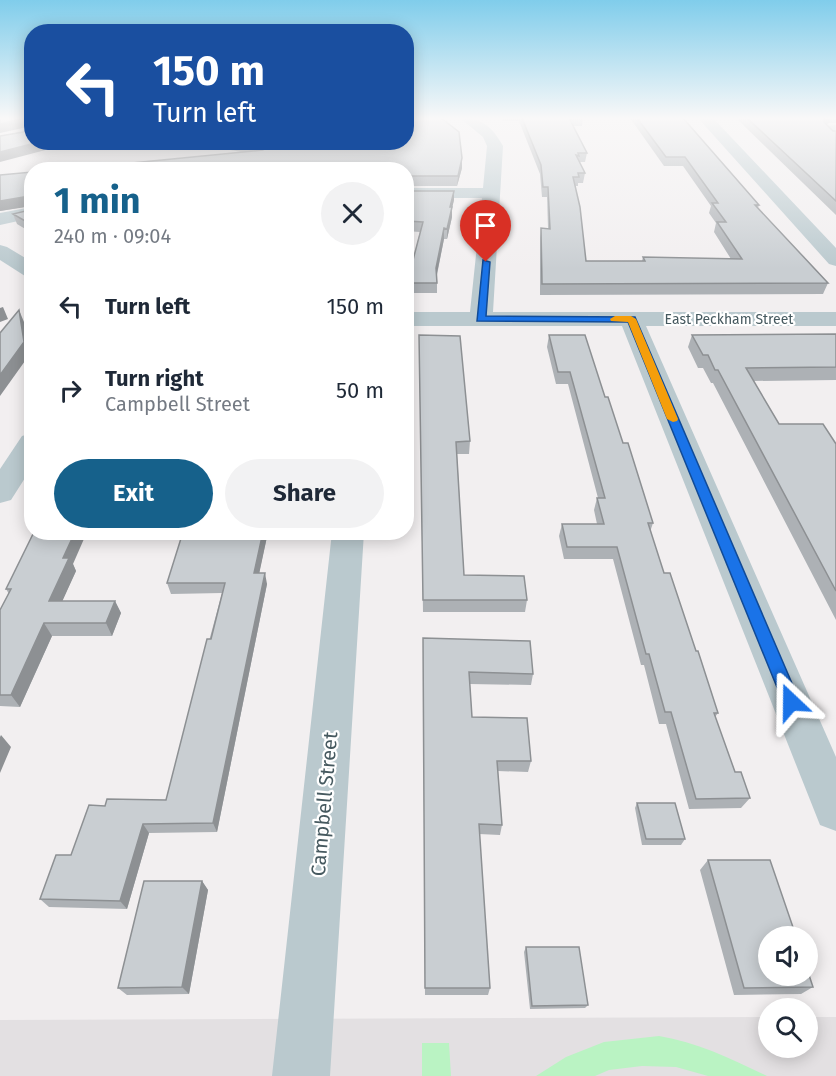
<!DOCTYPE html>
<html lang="en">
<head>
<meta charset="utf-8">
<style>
  body { margin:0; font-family:"Fira Sans",sans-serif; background:#f2f2f3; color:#1f2937; height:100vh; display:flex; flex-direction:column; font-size:22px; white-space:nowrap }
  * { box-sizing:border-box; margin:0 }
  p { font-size:20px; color:#747a83 }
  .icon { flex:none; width:33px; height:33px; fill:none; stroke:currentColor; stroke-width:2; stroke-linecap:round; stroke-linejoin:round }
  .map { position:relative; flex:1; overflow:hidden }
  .sheet { position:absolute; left:24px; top:162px; width:390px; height:378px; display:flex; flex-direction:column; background:#fff; border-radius:24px; box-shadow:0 3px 15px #0003 }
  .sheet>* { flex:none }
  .hud { position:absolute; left:24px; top:24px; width:390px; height:126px; border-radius:24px; box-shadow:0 3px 15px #0003; background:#1a4fa0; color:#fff; overflow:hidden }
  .fabs { position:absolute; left:758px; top:926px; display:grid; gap:12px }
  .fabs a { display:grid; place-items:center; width:60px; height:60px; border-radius:50%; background:#fff; box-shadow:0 3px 15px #0003; font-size:30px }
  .pin { position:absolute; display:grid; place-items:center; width:51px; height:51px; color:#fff; margin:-62px -26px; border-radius:50% 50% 50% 0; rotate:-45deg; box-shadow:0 0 6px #0007 }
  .pin .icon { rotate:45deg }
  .me { position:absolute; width:66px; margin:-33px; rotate:337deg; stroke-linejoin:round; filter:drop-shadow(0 0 4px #0008) }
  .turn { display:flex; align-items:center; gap:21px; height:126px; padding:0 30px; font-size:27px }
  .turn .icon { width:78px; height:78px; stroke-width:2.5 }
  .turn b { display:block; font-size:42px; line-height:51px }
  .round { display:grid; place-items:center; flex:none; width:63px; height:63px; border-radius:32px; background:#f2f2f3 }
  .summary { display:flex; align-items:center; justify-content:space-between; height:102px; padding:0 30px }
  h1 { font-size:36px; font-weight:700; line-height:45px; color:#16618b }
  .button { display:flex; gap:12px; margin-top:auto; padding:12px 30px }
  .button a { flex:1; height:69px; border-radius:36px; background:#16618b; color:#fff; font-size:24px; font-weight:700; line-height:69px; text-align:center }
  .button a+a { background:#f2f2f3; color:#1f2937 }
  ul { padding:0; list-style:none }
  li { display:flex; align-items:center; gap:18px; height:84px; padding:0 30px }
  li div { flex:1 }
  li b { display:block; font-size:22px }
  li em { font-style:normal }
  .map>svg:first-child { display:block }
  .education { fill:#e3e0e2 }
  .green { fill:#baf3c3 }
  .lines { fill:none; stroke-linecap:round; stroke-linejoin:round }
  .minor { fill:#bac9ce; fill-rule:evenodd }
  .wall { fill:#adb1b5 }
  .shaded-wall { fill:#8d9093 }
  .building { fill:#c9ced2; stroke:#8d9093; stroke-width:1.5 }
  .route { fill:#1a73e8; stroke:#114b97; stroke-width:1.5 }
  .slow { fill:#f59e0b }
  .labels { text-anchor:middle; stroke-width:4.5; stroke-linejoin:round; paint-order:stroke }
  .far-street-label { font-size:14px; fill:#46595f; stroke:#fff }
  .near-street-label { font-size:20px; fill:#46595f; stroke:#fff }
</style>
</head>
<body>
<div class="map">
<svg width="836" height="1076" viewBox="0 0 836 1076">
  <rect width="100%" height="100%" fill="#f2eff0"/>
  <path class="education" d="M 768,1017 L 768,1047 L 807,1047 L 807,1017 L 836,1017 L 836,1076 L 0,1076 L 0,1020 Z"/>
  <path class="green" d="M 659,1036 C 697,1042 732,1059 767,1076 L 708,1076 L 676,1067 L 642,1066 L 609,1070 L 595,1076 L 536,1076 L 566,1057 L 604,1042 Z
    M 422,1043 L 449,1043 L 451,1076 L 422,1076 Z"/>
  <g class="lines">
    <path class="minor" d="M 460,118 C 483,118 492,127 503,146 L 493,312 L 836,312 L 836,326 L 646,326 L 836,757 L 836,831 L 820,825 L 622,326 L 406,326 L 406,312 L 470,312 L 482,198 L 406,198 L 406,188 L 483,188 L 487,146 L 483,137 Z
      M 698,118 L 713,118 L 836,248 L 836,266 L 829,264 Z
      M 836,125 L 836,139 L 831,138 L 822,129 L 824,126 Z
      M 32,207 L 32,218 L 0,225 L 0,213 Z
      M 0,245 L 7,247 L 32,262 L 32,278 L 25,276 L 0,260 Z
      M 32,433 L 32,467 L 11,500 L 0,503 L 0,469 L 22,436 Z
      M 332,532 L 364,532 L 330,1076 L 272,1076 Z"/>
  </g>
  <path class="wall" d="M 503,118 L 583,118 L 582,126 L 573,126 L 587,153 L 585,162 L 579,162 L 585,173 L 583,183 L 578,183 L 578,186 L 575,186 L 586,261 L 642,261 L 643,257 L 731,259 L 714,232 L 716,223 L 709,213 L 711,206 L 683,166 L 664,166 L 630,118 L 683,118 L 759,205 L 758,208 L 828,283 L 823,294 L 540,295 L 540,238 L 541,228 L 548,228 L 547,197 L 542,197 L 540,174 L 519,121 L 503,121 Z
    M 736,118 L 836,118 L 836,123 L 829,123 L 826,124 L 833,131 L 836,131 L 836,215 Z
    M 185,142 L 406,142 L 462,168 L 457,186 L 406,186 L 406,170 L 242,152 Z
    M 32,172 L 32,233 L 17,224 L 13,214 L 30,210 L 30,206 L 0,211 L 0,175 Z
    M 406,191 L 454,200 L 452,207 L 452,217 L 447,239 L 444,239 L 437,275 L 437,293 L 412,293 L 412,290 L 408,290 L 408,279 L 420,232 L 406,231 Z
    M 836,334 L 836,380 L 753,381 L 779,424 L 836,444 L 836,620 L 713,383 L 711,383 L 703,368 L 698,368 L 688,347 L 692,335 Z
    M 419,335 L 470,441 L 469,454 L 457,454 L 464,575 L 527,600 L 525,612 L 423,612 Z
    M 549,335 L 605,397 L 653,523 L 650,532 L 664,573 L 696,651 L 718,713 L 715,717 L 735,772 L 750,798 L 741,808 L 689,809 L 666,724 L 659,724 L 644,665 L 641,665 L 613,559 L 564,559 L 559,536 L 562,524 L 597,524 L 594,510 L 597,498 L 598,498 L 568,384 L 556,384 L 547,347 Z
    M 183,532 L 268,532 L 259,573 L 267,584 L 217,832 L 149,833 L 127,909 L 49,907 L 40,899 L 105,806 L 166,800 L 222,593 L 171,594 L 167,583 Z
    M 73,564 L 76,571 L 62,601 L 115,601 L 121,613 L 112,636 L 52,636 L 20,707 L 0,706 L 0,610 L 9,594 L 6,589 Z
    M 423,638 L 533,674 L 531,685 L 470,684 L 472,717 L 531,761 L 528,772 L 498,771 L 502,825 L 500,835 L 479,834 L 490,988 L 488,995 L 425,995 Z
    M 637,803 L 685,839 L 681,845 L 642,845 L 635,808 Z
    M 708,860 L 813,987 L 801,994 L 734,995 L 700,870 Z
    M 202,881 L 208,890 L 189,994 L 127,995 L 118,988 Z
    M 526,947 L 588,1005 L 585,1008 L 530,1009 L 524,952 Z"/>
  <path class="shaded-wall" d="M 25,118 L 29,118 L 32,126 L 0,133 L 0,124 Z
    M 824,118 L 831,118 L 829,123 L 821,127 Z
    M 39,142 L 76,142 L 0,162 L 0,152 Z
    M 462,158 L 462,168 L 457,186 L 458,176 Z
    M 454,191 L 454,200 L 450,217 L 450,207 Z
    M 30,196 L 32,206 L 0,211 L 0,201 Z
    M 452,207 L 452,217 L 447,239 L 447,229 Z
    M 444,228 L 444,239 L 436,278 L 436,268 Z
    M 3,307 L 8,319 L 0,322 L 0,308 Z
    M 19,310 L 24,322 L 30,354 L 0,396 L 0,375 Z
    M 75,532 L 87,532 L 73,564 L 76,571 L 57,613 L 49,601 L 63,558 Z
    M 263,532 L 268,532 L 257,584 L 254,573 Z
    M 265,573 L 267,584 L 217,832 L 213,823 Z
    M 115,601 L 121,613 L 112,636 L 106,623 Z
    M 44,623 L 52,636 L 20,707 L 11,695 Z
    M 1,735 L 11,747 L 0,773 L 0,737 Z
    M 143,824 L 149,833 L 127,909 L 120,901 Z
    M 202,881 L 208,890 L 189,994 L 182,987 Z"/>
  <path class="building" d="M 0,118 L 25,118 L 0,124 Z
    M 30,118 L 32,118 L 32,142 L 39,142 L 0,152 L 0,136 L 29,131 L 31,120 Z
    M 406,118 L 441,118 L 459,132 L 462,158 L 458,176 L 406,176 L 406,170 L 60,170 L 263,150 L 263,147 L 235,142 L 406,142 Z
    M 522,118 L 569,118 L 587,153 L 578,153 L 579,156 L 576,155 L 585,173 L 578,173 L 579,177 L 573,177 L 580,207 L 586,261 L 645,261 L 643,257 L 742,259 L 717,222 L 726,222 L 712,203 L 718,203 L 685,157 L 666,157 L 637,118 L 683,118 L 759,205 L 755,205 L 828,283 L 542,284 L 541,228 L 550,229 L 548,187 L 543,187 L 541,165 Z
    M 747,118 L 824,118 L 824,122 L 833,131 L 836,131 L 836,201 Z
    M 32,172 L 32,225 L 13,214 L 30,210 L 30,196 L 0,201 L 0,175 Z
    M 406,191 L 454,191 L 450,207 L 452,207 L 447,229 L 444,228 L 436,268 L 437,283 L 412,283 L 412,279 L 408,279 L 423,222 L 406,221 Z
    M 19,310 L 24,342 L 0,375 L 0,333 Z
    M 836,334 L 836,367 L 746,368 L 779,424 L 823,424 L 836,444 L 836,591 L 718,370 L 715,370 L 708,355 L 703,355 L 692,335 Z
    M 419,335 L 460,336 L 470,441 L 456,442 L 464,575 L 524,576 L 527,600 L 423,600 Z
    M 549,335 L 585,335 L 605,397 L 608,397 L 623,443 L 628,443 L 653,523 L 648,523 L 664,573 L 670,573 L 696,651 L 698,651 L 718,713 L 714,713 L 735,772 L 741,772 L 750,798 L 696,799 L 671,712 L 665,712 L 649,654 L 646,654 L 617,547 L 567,547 L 562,524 L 604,524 L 597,498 L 605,498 L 570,372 L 558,372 Z
    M 34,532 L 75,532 L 63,558 L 69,558 L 49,601 L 115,601 L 106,623 L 44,623 L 11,695 L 0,695 L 0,610 L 11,589 L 6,589 Z
    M 183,532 L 263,532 L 254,573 L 265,573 L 213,823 L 143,824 L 120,901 L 40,899 L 56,855 L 71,855 L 89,805 L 105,806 L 107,799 L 166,800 L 207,639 L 211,639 L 225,583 L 167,583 Z
    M 423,638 L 530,641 L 533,674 L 469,672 L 472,717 L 527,718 L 531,761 L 497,761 L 502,825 L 479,824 L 490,988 L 425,988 Z
    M 637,803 L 675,803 L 685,839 L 646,839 Z
    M 708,860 L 770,860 L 796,936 L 768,936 L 768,975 L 807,975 L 807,969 L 813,987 L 744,988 Z
    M 144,881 L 202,881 L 182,987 L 118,988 Z
    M 526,947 L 579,947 L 588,1005 L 532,1006 Z"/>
  <linearGradient id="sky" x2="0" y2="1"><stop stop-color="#80cdeb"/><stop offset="0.44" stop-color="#f9f8f8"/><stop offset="1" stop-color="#f9f8f8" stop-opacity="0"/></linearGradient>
  <rect width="836" height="269" fill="url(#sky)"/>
  <path class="route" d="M 483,260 L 490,262 L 486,316 L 635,317 L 800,702 L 797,707 L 791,709 L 785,707 L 783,702 L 628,322 L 477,321 Z"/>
  <path class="slow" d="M 615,316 L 631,316 L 636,319 L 678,419 L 677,421 L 673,422 L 667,419 L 628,322 L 611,321 L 610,319 Z"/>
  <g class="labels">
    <g class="far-street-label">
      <text x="729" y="324">East Peckham Street</text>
    </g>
    <g class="near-street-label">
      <text transform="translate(324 804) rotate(-85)" y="7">Campbell Street</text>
    </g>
  </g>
</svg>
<div class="fabs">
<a><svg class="icon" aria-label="sound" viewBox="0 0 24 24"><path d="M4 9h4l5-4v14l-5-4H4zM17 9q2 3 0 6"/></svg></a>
<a><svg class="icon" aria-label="search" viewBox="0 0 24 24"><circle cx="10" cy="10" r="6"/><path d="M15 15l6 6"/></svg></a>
</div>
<div class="pin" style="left:486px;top:262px;background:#d93025"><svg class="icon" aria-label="arrive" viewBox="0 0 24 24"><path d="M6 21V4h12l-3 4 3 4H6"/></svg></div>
<svg class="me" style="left:791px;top:702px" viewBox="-20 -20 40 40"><path d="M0-17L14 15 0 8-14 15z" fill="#1a73e8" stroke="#fff" stroke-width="4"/></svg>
<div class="hud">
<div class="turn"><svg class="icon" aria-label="left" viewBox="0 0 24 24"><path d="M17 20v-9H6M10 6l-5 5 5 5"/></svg><div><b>150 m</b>Turn left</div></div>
</div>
<section class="sheet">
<div class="summary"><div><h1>1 min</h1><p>240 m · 09:04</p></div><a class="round"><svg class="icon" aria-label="close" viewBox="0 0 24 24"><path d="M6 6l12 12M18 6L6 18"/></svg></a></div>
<ul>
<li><svg class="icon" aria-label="left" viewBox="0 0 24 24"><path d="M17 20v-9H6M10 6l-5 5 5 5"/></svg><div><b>Turn left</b></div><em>150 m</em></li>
<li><svg class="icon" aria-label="right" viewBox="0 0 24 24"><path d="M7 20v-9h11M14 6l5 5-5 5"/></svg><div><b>Turn right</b><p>Campbell Street</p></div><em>50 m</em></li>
</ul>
<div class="button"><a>Exit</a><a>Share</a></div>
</section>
</div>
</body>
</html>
